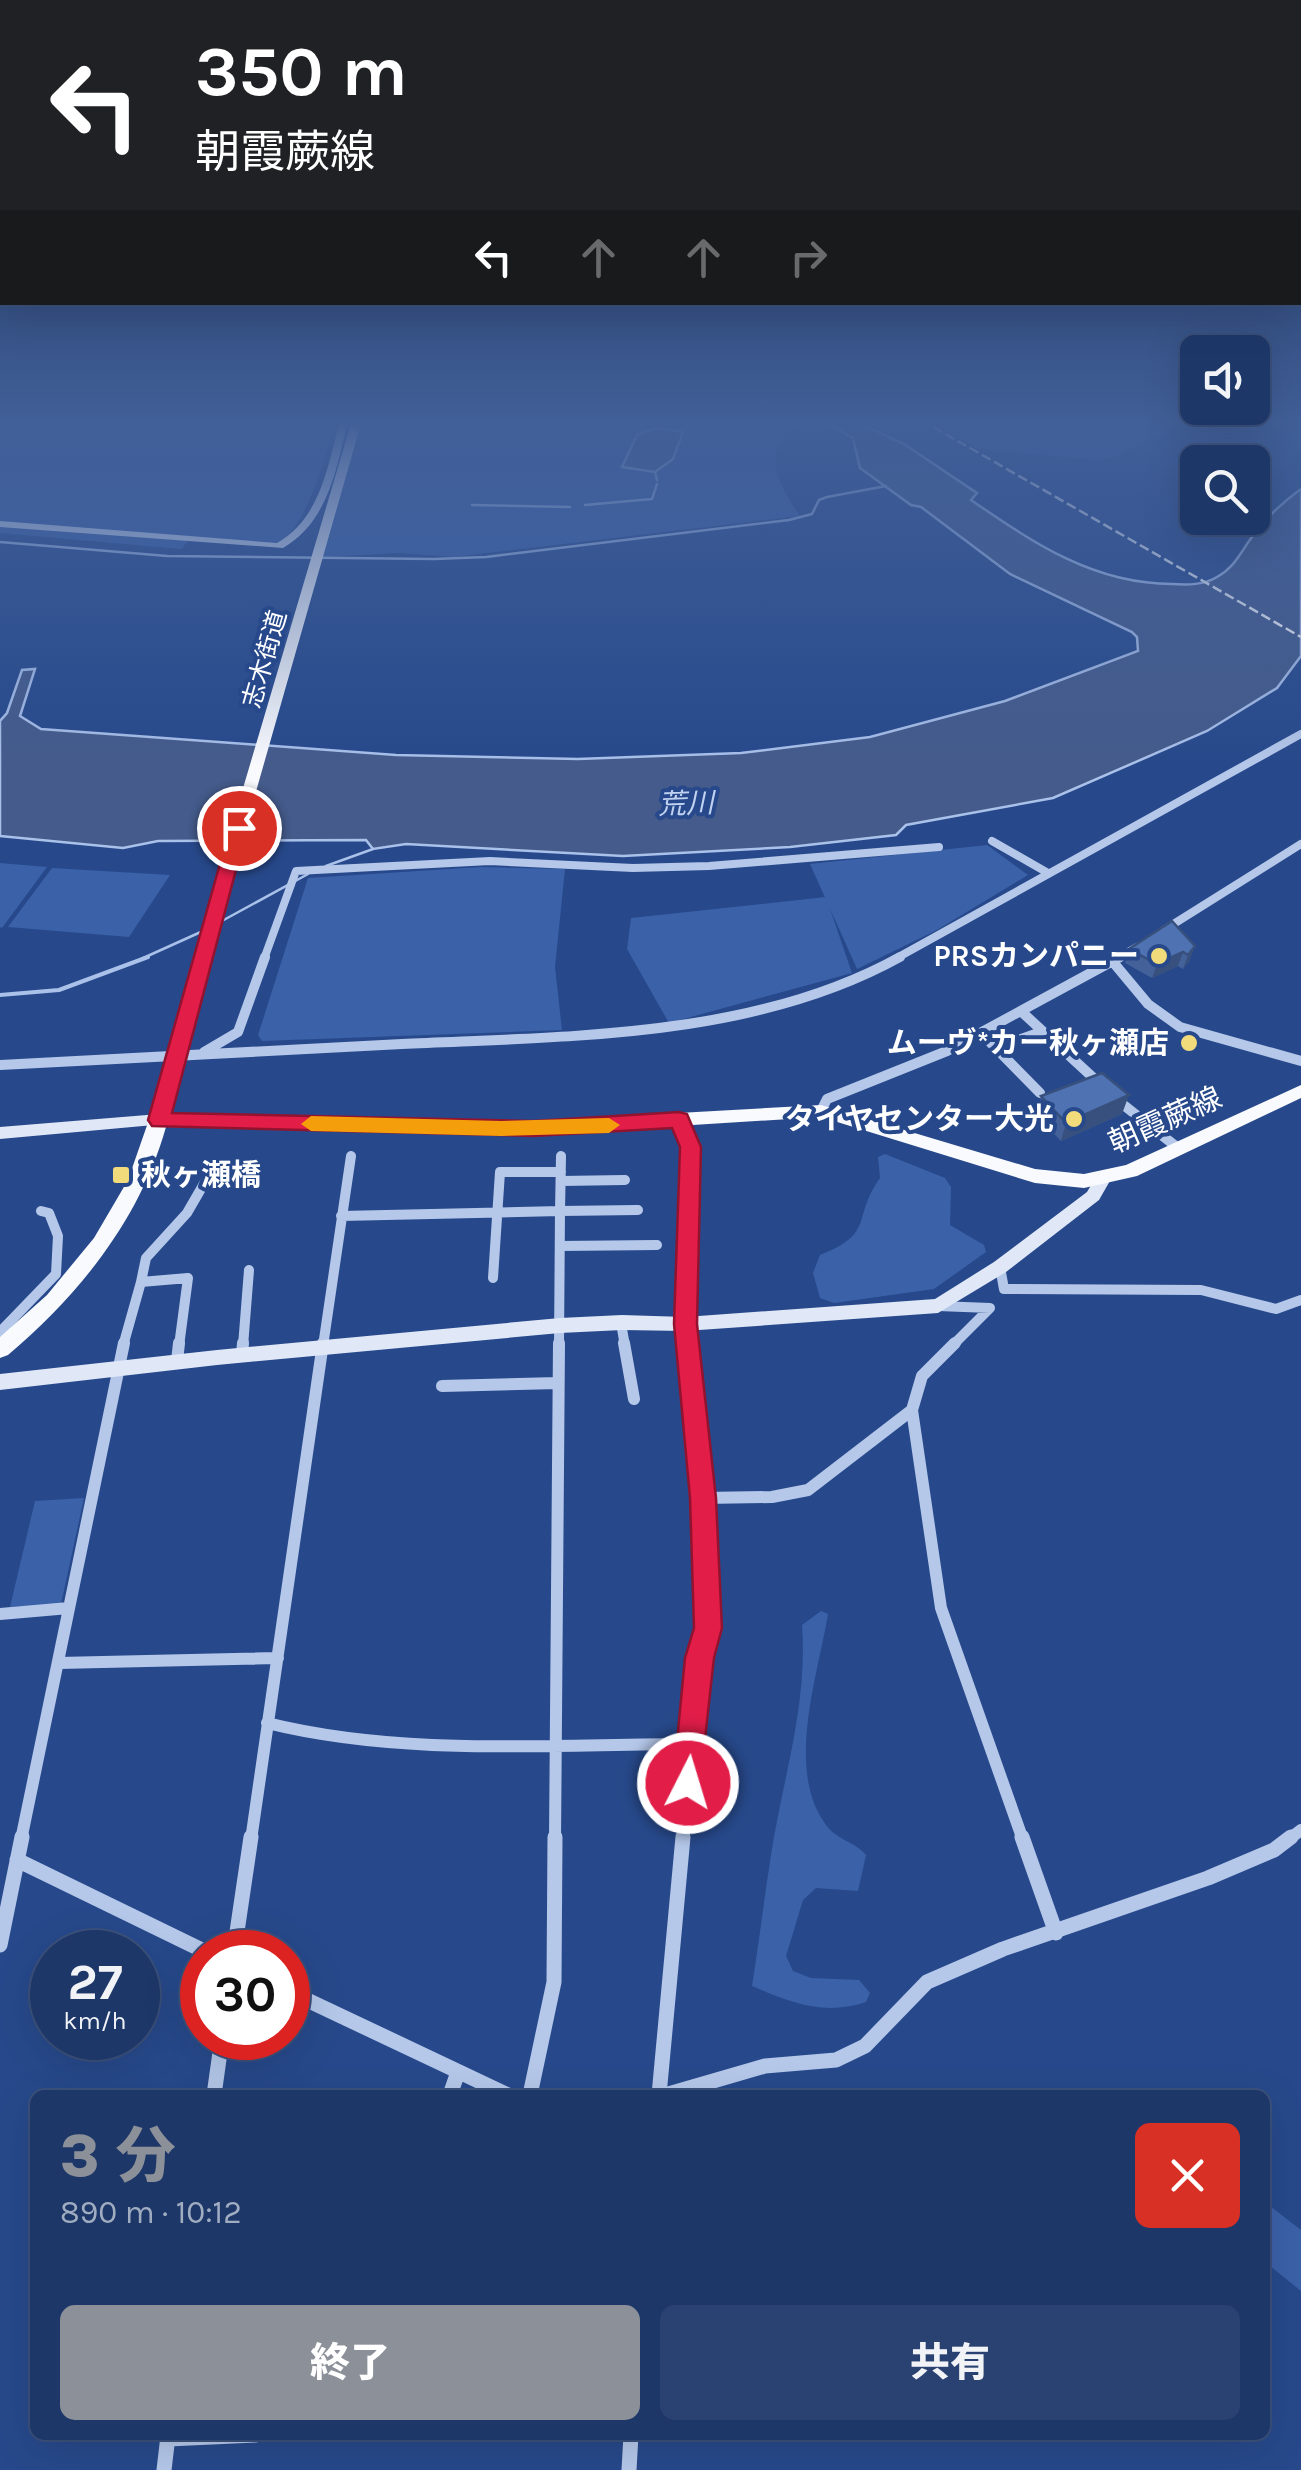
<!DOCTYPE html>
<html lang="ja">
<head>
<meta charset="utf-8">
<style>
  body { margin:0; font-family:Karla,"Noto Sans JP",sans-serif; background:#2a4271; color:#f1f3f6; height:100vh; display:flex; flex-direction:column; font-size:38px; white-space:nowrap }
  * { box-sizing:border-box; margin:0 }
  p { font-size:32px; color:#a0acc0 }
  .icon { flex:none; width:55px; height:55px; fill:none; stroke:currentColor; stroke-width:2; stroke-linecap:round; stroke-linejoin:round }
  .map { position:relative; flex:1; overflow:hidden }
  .sheet { position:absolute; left:30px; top:2090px; width:1240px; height:350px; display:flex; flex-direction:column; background:#1d3768; border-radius:15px; box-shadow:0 10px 40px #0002,0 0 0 2px #3b517c }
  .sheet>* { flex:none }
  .banner { position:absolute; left:0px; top:0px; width:1302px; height:305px; box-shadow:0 10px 40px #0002,0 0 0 2px #3b517c; background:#202124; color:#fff; overflow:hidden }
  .buttons { position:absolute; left:1180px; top:335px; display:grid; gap:20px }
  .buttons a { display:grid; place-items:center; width:90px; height:90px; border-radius:15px; background:#1d3768; box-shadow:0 10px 40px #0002,0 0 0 2px #3b517c; font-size:50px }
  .speed { position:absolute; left:30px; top:1930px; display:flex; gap:20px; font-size:50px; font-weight:700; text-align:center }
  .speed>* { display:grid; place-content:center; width:130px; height:130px; border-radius:50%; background:#1d3768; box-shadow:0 10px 40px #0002,0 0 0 2px #3b517c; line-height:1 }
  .speed small { font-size:25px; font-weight:400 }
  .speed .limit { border:15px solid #d22; background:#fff; color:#111 }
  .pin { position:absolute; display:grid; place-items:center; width:85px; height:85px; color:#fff; margin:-42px; border:5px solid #fff; border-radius:50%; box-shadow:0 2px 10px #0007 }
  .me { position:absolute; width:110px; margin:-55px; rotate:5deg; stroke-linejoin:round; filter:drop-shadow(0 0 8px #0008) }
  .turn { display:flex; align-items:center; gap:35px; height:210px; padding:0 30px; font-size:45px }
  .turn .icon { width:130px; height:130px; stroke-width:2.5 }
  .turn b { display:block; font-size:70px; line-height:85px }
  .lanes { display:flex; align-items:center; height:95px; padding:0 30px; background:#0003; justify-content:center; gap:50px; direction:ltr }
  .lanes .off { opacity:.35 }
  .round { display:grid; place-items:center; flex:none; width:105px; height:105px; border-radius:15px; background:#2a4271 }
  .headline { display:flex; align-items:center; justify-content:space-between; height:170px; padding:0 30px }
  h1 { font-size:60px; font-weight:800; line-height:75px; color:#8c9099 }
  .cta { display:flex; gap:20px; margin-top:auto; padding:20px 30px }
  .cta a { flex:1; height:115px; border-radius:15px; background:#8c9099; color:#fff; font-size:40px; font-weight:800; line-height:115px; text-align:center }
  .cta a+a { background:#2a4271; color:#f1f3f6 }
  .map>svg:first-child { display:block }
  .green { fill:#3b61a8 }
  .water { fill:#445b8b; stroke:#aac1ea; stroke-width:2.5 }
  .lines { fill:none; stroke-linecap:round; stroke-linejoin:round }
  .stream-far1 { stroke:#aac1ea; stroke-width:2.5 }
  .stream { stroke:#aac1ea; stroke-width:4 }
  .street-far3 { stroke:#b5c8ea; stroke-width:8 }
  .street-far2 { stroke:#b5c8ea; stroke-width:10 }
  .street-far1 { stroke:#b5c8ea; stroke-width:12 }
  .street { stroke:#b5c8ea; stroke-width:15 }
  .secondary { fill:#e0e8f8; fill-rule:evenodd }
  .primary { fill:#f9fafe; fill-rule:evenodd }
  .rail { stroke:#fff; stroke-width:2.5; stroke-dasharray:10 4; stroke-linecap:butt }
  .primary-bridge-far1 { stroke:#f9fafe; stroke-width:15 }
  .primary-bridge { stroke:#f9fafe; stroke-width:19 }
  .wall { fill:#446299 }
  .shaded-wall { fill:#37507d }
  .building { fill:#4f72b2; stroke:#37507d; stroke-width:2.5 }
  .route { fill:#e11d48; stroke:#92132f; stroke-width:2.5 }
  .slow { fill:#f59e0b }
  .poi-dot { fill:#f2db7b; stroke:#27498b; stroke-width:4 }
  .labels { text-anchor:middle; stroke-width:8; stroke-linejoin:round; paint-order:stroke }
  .far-street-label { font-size:25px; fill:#fff; stroke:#27498b }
  .far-water-label { font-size:28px; font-style:italic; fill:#c1d2f1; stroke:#27498b }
  .poi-label { font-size:30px; font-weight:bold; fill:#fff; stroke:#27498b; text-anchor:end }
  .street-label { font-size:30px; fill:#fff; stroke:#27498b }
</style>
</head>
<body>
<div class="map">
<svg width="1301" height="2470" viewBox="0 0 1301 2470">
  <rect width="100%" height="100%" fill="#27498b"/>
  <path class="green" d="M 0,420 L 186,420 L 162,450 L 188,420 L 336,420 C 326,449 307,538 272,544 C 248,548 216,540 192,537 L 181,549 L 0,533 Z
    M 361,420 L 801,420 L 806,421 C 757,441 776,482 800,516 L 453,557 L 398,553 L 322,557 Z
    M 928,420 L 1220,420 L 1192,430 L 1169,427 L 1118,456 L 1098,460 L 978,449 Z
    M 987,845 L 1028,875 L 937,930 L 857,969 L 810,864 Z
    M 0,863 L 47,867 L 2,928 L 0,927 Z
    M 481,867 L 565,869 L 555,967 L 562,1030 L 262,1041 L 258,1035 L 308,878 Z
    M 52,868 L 170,875 L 129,937 L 8,927 Z
    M 826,897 L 852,973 L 669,1023 L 627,949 L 631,918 Z
    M 885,1154 L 945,1178 L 951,1187 L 950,1225 L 984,1245 L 986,1252 L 934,1289 L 834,1303 L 820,1298 L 813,1273 L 820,1255 C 876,1233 851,1219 880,1178 L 878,1157 Z
    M 84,1498 L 61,1604 L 10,1607 L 35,1501 Z
    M 821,1611 L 828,1614 C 818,1675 786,1767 824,1822 C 835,1840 853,1840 866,1855 L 858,1891 L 816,1888 L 803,1900 L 786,1956 L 793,1971 L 811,1978 L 859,1980 L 870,1993 L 866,2002 C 824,2016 792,2003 752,1986 C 759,1943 764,1899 771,1855 C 783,1777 808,1705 802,1625 Z
    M 1265,2202 L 1301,2230 L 1301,2291 L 1265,2262 Z"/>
  <path class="water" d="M 807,420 L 853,420 L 904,444 L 977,493 L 971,500 C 1034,543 1093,584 1172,584 C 1188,585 1204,585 1217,577 C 1235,567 1240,553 1252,537 C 1265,519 1283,502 1301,489 L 1301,656 L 1277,688 L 1207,731 L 1053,798 L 906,825 L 896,835 L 790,847 L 623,856 L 406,844 L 373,849 L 366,840 L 158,841 L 123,848 L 0,836 L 0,721 L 7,713 L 22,670 L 35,669 L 20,716 L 41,729 L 396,755 L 578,759 L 741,753 L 870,737 L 1005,701 L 1138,651 L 1137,637 L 1132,632 L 1010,574 L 921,507 L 911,505 L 860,468 L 853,438 L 828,424 Z
    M 657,428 L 683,432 L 673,459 L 655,472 L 622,467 L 637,435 Z"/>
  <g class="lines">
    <path class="stream-far1" d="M 655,472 L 657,480
      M 472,505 L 570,507
      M 585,505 L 652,499 L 657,484
      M 0,542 L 167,556 L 434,559 L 486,557 L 789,520 L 812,514 L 819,500 L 827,497 L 886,486
      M 326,866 L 373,849
      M 220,922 L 308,874
      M 141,959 L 203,931"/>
    <path class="stream" d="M 0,995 L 59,990 L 148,957"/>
    <path class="street-far3" d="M 992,841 L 1048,873
      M 1164,930 L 1301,844
      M 264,959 L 296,871 L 490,861 L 633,868 L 709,866 L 939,847
      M 895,959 L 1301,734
      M 1116,959 L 1137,947"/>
    <path class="street-far2" d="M 1113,962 L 1148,1004 L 1180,1027 L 1301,1061
      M 1023,1013 L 1100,1084
      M 982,1034 L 1040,1093
      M 996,1048 L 1041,1032
      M 204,1052 L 238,1032 L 265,957
      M 0,1065 C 134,1058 268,1051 402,1044 C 567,1036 752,1039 900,957
      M 1116,1099 L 1178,1148
      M 821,1111 L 827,1099 L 947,1051 L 1120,957
      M 679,1120 L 690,1147 L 687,1346
      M 561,1181 L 625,1180
      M 341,1216 L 560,1211 L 561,1156
      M 560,1246 L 657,1245
      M 1000,1267 L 1004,1289 L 1201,1290 L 1276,1309 L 1301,1300
      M 493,1278 L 500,1172 L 561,1172
      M 141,1282 L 146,1258 L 187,1213 L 209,1175 L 251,1167
      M 938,1306 L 990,1308 L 952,1346
      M 621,1323 L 625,1346
      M 0,1332 L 56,1274 L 58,1236 L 49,1213 L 41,1211
      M 123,1346 L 141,1282 L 188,1278 L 179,1346
      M 243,1346 L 249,1270
      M 323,1346 L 351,1156
      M 559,1346 L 560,1211 L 638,1210"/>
    <path class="street-far1" d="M 624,1343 L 634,1399
      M 955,1343 L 922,1376 L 912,1410 L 941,1608 L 1023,1840
      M 242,1355 L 243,1343
      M 177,1361 L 179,1343
      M 442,1386 L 558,1383
      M 703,1498 L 772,1497 L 808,1490 L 912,1410
      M 0,1614 L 69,1608
      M 59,1663 L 278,1658
      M 267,1723 C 404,1757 552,1744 692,1744
      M 21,1840 L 124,1343
      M 251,1840 L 323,1343
      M 555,1840 L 559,1343
      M 682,1840 L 699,1658 C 723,1582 696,1427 687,1343
      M 1288,1840 L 1301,1830"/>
    <path class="street" d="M 1022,1837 L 1056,1933
      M 17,1860 L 206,1952
      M 0,1945 L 22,1837
      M 234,1952 L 251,1837
      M 288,1991 L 508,2095
      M 214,2095 L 222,2038
      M 450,2095 L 458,2072
      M 530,2095 L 554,1982 L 555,1837
      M 659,2095 L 683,1837
      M 665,2095 L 765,2066 L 836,2060 L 865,2046 L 927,1982 L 1003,1949 L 1208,1878 L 1274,1850 L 1291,1837
      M 168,2439 L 256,2435
      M 164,2470 L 168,2436
      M 629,2470 L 631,2435"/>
    <path class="secondary" d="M 340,420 L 348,420 C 337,468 328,522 283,548 L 0,527 L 0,521 L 277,543 C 321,518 328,465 340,420 Z
      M 159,1114 L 165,1116 L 167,1120 L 165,1124 L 0,1139 L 0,1127 Z
      M 1103,1173 L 1111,1179 L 1099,1200 L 1006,1272 L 938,1313 L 685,1331 L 622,1330 L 560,1333 L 217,1365 L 0,1390 L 0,1374 L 217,1350 L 560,1318 L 622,1315 L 685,1317 L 935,1299 L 994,1262 L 1087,1192 L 1097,1175 Z"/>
    <path class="primary" d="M 352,420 L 362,420 L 255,795 L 248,799 L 243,798 L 241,795 Z
      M 1301,1085 L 1301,1098 L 1137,1176 L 1084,1188 L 1035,1183 L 821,1117 L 534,1135 L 166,1127 C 140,1219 80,1294 8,1355 L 0,1358 L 0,1337 L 47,1295 L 94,1238 L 128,1180 L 152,1111 L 161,1105 L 168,1106 L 169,1114 L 534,1121 L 821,1105 L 1035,1169 L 1084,1174 L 1126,1165 Z"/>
    <path class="rail" d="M 921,420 L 1301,637"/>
    <path class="primary-bridge-far1" d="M 203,959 L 248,795"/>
    <path class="primary-bridge" d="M 164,1099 L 203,957"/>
  </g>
  <path class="wall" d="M 1172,921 L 1190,960 L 1183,969 L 1178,966 L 1152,978 L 1125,963 L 1129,949 Z
    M 1041,1096 L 1122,1114 L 1061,1141 L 1036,1115 Z"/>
  <path class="shaded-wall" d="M 1195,946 L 1190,960 L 1183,969 L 1188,955 Z
    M 1183,952 L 1178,966 L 1152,978 L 1157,964 Z
    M 1129,1095 L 1122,1114 L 1061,1141 L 1066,1123 Z"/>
  <path class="building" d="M 1172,921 L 1195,946 L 1188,955 L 1183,952 L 1157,964 L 1129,949 Z
    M 1102,1073 L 1129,1095 L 1066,1123 L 1041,1096 Z"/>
  <linearGradient id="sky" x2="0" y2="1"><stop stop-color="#15284c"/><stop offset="0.55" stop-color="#415f98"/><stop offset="1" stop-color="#415f98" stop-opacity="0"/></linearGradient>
  <rect width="1301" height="766" fill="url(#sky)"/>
  <path class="route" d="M 239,823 L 247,828 L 172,1113 L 534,1121 L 679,1112 L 687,1114 L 701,1147 L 697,1324 L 716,1498 L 722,1628 L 714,1658 L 699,1793 L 688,1798 L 678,1793 L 673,1783 L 685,1658 L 694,1628 L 690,1498 L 674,1324 L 680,1147 L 672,1128 L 534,1136 L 152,1126 L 148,1120 L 230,828 Z"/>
  <path class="slow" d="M 311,1116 L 501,1121 L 609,1118 L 620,1125 L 609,1133 L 501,1136 L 311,1131 L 301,1124 Z"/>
  <g class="poi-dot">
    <circle cx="1159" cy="956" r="10"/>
    <circle cx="1189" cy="1043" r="10"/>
    <circle cx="1074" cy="1119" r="10"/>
    <rect x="111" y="1165" width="20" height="20" rx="5"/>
  </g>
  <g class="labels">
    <g class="far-street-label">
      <text transform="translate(264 659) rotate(-74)" y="9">志木街道</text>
    </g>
    <g class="far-water-label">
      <text transform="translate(686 803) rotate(-2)" y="10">荒川</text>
    </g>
    <g class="poi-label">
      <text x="1139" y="966">PRSカンパニー</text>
      <text x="1169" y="1053">ムーヴ*カー秋ヶ瀬店</text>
      <text x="1054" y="1129">タイヤセンター大光</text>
      <text x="141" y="1185" text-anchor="start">秋ヶ瀬橋</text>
    </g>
    <g class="street-label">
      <text transform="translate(1165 1120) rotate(-24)" y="10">朝霞蕨線</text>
    </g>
  </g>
</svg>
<div class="buttons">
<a><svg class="icon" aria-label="sound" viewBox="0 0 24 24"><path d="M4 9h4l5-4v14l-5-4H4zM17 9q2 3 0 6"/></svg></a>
<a><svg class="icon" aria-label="search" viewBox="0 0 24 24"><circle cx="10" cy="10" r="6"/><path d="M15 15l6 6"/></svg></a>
</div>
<div class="speed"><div>27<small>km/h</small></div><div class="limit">30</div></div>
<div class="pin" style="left:239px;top:828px;background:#d93025"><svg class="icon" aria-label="arrive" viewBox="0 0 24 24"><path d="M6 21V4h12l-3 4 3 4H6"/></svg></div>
<svg class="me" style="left:688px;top:1783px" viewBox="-20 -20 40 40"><circle r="17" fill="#e11d48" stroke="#fff" stroke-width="3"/><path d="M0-11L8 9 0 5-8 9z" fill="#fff"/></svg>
<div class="banner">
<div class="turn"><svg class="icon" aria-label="left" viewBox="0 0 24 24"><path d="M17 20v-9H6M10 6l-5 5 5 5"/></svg><div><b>350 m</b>朝霞蕨線</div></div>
<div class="lanes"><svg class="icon" aria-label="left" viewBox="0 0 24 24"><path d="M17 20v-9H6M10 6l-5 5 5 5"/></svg><svg class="icon off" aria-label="ahead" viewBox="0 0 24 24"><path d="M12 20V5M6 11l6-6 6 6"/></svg><svg class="icon off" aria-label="ahead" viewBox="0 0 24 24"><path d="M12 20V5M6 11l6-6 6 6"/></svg><svg class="icon off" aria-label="right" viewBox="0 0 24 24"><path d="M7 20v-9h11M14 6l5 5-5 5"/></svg></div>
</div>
<section class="sheet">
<div class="headline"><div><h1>3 分</h1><p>890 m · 10:12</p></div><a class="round" style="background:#d93025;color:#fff"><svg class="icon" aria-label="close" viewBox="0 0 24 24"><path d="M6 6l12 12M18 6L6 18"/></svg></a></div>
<div class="cta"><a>終了</a><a>共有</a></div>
</section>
</div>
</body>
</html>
